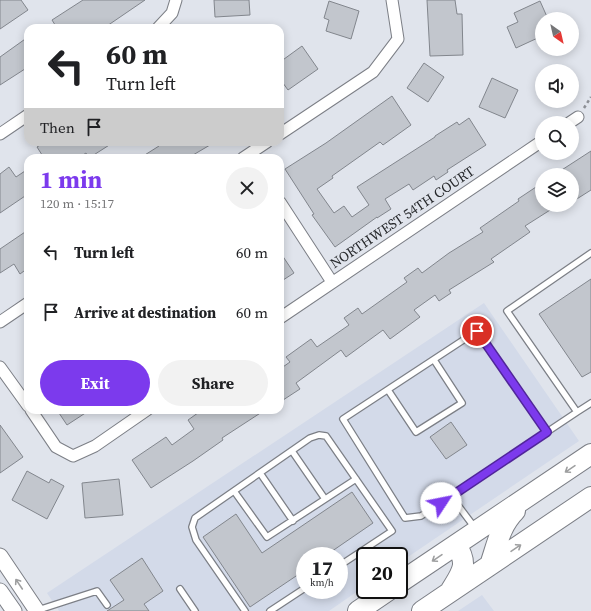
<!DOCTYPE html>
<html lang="en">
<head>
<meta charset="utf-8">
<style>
  body { margin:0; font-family:"Source Serif 4",serif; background:#f2f2f2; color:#202124; height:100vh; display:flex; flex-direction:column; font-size:15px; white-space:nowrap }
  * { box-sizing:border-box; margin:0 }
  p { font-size:13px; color:#757577 }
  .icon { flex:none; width:22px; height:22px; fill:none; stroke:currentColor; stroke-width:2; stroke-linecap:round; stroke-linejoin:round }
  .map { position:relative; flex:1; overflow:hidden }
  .side { position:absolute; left:24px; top:154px; width:260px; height:260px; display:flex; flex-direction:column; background:#fff; border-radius:12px; box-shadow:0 2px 10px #0003 }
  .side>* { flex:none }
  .hud { position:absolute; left:24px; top:24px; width:260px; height:122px; border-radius:12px; box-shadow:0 2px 10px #0003; background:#fff; color:#202124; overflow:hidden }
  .needle { width:26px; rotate:146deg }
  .buttons { position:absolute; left:535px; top:12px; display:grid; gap:8px }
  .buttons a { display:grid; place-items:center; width:44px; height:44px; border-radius:50%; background:#fff; box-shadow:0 2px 10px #0003; font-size:20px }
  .speed { position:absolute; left:296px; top:547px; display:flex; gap:8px; font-size:20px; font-weight:700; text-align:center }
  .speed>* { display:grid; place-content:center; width:52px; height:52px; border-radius:50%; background:#fff; box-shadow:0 2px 10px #0003; line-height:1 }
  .speed small { font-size:10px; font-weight:400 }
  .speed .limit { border:2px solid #111; border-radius:6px; background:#fff; color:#111 }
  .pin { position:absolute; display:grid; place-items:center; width:34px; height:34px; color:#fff; margin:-17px; border:2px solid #fff; border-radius:50%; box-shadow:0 1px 4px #0007 }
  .me { position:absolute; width:44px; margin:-22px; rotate:56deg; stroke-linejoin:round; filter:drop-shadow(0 0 3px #0008) }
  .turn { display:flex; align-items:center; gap:14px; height:84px; padding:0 16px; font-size:18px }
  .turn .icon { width:52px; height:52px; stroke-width:2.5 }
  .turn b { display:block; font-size:28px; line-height:34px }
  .then { display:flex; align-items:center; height:38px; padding:0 16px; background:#0003; gap:8px; font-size:15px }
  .round { display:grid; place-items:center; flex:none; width:42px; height:42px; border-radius:21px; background:#f2f2f2 }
  .overview { display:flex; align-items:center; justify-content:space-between; height:68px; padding:0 16px }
  h1 { font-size:24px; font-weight:700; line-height:30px; color:#7c3aed }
  .action { display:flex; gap:8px; margin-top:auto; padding:8px 16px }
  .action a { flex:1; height:46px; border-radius:24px; background:#7c3aed; color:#fff; font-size:16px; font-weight:700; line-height:46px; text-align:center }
  .action a+a { background:#f2f2f2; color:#202124 }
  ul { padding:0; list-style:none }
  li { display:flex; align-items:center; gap:12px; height:60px; padding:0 16px }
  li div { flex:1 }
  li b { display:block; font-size:15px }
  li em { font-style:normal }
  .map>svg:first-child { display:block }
  .built { fill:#d3dae9; fill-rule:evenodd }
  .building { fill:#c2c6cd; stroke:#82868d }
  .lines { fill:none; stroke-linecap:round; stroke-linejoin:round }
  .lane-casing { stroke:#7c7f86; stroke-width:8 }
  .street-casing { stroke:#7c7f86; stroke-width:13 }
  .secondary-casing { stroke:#7c7f86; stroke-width:17 }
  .highway-casing { stroke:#7c7f86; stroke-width:22 }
  .path { stroke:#8c8f95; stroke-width:2.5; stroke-dasharray:3 3; stroke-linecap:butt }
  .lane { stroke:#fff; stroke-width:5.5 }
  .street { stroke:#fff; stroke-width:11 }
  .secondary { stroke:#fff; stroke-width:15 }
  .highway { stroke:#fff; stroke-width:20 }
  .oneway { stroke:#9e9fa0 }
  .route-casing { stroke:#51269a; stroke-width:10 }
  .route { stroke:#7c3aed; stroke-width:7 }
  .labels { text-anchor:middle; stroke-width:3; stroke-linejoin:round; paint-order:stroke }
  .street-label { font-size:14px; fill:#282a2d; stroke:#e0e4ec }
</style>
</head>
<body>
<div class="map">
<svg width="591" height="611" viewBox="0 0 591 611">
  <rect width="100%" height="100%" fill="#e0e4ec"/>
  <path class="built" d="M 484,303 L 579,441 L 399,563 L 399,556 L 365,556 L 365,586 L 329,611 L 59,611 L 47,593 ZM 305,556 L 339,556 L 339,590 L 305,590 Z
    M 482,595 L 494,611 L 458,611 Z"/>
  <path class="building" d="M 0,0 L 21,0 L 28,10 L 0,29 Z
    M 83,0 L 145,0 L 104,28 L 57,28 L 52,20 Z
    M 214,0 L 249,0 L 250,15 L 215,17 Z
    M 427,0 L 455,0 L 457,14 L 462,14 L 463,55 L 430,56 Z
    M 329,1 L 359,11 L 351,39 L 326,31 L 329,20 L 324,18 Z
    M 540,1 L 548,19 L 542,19 L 542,36 L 516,48 L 507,27 L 518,22 L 514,13 Z
    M 28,37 L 28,67 L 0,85 L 0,57 Z
    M 302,46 L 318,69 L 288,90 L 280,79 L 280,62 Z
    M 424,63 L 444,77 L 428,102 L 407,88 Z
    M 492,78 L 518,90 L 505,118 L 479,107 Z
    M 392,96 L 411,125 L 383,145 L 380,142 L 332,176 L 333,178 L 317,189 L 334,213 L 344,206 L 352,217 L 369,205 L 357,187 L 435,137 L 435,136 L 457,122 L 459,125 L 469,118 L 486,145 L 447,170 L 448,172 L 436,180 L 434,176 L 413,190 L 409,184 L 385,199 L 391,209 L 377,218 L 377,217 L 335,247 L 312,215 L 314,214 L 285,169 L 326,143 Z
    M 45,142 L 114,142 L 89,158 L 86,153 L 78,158 L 44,158 L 37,147 Z
    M 157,142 L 215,142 L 188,158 L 140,158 L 159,146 Z
    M 591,151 L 591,190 L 572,202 L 572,175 L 554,175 Z
    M 9,167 L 16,177 L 28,169 L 28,194 L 0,213 L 0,174 Z
    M 542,183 L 542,205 L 558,205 L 525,226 L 530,232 L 491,259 L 494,262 L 449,290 L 451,293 L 439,301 L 435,295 L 414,310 L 420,317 L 390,339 L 383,330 L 346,357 L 341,350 L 296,383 L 300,389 L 280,402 L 280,369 L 290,362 L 286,357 L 311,339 L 317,347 L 349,325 L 344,318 L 358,308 L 362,314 L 407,282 L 404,278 L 418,268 L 422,273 L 449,253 L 483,232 L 480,228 L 519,201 L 518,199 Z
    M 28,230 L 28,268 L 20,274 L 14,264 L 0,273 L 0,249 Z
    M 280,252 L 294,273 L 280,282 Z
    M 591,279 L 591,372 L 582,377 L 539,314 Z
    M 57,410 L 90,410 L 67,425 Z
    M 202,410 L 265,410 L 222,438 L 223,440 L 193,461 L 151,488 L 132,460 L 166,437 L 172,445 L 194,429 L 188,420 Z
    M 451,422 L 467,445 L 446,459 L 430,437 Z
    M 0,425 L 23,457 L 0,473 Z
    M 27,471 L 49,483 L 51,479 L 64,486 L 47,519 L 12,500 Z
    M 119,479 L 123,515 L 85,518 L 82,483 Z
    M 352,492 L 373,523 L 325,556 L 305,556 L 305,570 L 250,607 L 203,537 L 236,514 L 262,553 Z
    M 142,558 L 163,591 L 144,604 L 149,611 L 107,611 L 124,600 L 110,580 Z"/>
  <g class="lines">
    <g class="lane-casing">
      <path id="lane" d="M 591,253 L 507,311 L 577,412 L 591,403
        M 388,390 L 416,432 L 462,403 L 434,360
        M 547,432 L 477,331 L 343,419 L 405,518 L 421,516 L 577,412
        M 292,451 L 325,499
        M 260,473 L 293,521
        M 234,491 L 267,537 L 356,479
        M 451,496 L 475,528
        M 180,589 L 195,611
        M 38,610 L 97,591 L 107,605
        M 245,611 L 196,540 L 192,527 L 195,518 L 310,438 L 319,435 L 326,436 L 392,531 L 339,566
        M 270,611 L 305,588"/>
    </g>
    <g class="street-casing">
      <path id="street" d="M 158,28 L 172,13 L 176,0
        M 569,123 L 578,117
        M 0,134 L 28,115
        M 280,134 L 373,72 L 398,39 L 392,0
        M 243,158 L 267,142
        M 280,202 L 332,282
        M 280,318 L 542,141
        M 0,322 L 28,303
        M 0,367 L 28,406
        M 31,410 L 56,447 L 73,456 L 95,446 L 147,410"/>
    </g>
    <g class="secondary-casing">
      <path id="secondary" d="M 0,556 L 37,611
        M 0,591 L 14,611"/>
    </g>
    <g class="highway-casing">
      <path id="highway" d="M 490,565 C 497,545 500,526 515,511
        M 399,583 L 591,454
        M 451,590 C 462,572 469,564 456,545
        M 358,611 L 389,590
        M 422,611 L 591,497"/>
    </g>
    <path class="path" d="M 584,108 L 591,97"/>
    <use href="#lane" class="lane"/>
    <use href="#street" class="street"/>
    <use href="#secondary" class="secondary"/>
    <use href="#highway" class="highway"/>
  </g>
  <defs><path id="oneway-shaft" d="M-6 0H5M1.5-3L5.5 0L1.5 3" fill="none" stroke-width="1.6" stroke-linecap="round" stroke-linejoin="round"/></defs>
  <g class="oneway">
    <use href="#oneway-shaft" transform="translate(570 469) rotate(146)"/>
    <use href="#oneway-shaft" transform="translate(516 548) rotate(-34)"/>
    <use href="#oneway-shaft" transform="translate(437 558) rotate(146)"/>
    <use href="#oneway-shaft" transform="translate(19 584) rotate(-124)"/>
  </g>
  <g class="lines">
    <g class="route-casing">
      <path id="route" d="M 441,503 L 547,432 L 477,331"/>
    </g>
    <use href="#route" class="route"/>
  </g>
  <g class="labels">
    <g class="street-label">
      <text transform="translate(402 217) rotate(-34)" y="5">NORTHWEST 54TH COURT</text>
    </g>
  </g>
</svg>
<div class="buttons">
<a><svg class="needle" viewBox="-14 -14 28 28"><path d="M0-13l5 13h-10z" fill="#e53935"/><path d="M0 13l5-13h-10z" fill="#757577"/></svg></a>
<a><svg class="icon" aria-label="sound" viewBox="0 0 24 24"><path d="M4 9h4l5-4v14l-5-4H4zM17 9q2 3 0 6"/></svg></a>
<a><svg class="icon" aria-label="search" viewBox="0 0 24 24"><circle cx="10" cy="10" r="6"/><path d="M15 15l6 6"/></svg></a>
<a><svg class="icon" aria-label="layers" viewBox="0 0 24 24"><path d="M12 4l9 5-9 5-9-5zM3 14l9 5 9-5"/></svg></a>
</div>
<div class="speed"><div>17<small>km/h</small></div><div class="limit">20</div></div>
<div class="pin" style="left:477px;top:331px;background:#d93025"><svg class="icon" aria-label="arrive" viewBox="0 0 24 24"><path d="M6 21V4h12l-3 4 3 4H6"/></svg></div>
<svg class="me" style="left:441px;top:503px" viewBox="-20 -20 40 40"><circle r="19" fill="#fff"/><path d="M0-13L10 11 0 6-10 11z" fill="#7c3aed"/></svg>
<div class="hud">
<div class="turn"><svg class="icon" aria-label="left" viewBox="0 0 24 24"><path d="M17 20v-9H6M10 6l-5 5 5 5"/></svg><div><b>60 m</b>Turn left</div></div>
<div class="then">Then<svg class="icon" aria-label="arrive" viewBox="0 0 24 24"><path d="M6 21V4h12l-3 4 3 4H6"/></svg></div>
</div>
<section class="side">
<div class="overview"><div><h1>1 min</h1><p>120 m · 15:17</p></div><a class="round"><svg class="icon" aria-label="close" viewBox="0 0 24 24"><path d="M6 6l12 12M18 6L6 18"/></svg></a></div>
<ul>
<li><svg class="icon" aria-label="left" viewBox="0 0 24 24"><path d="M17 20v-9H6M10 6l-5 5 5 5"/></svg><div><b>Turn left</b></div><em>60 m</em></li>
<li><svg class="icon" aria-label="arrive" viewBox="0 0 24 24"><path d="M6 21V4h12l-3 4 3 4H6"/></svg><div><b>Arrive at destination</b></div><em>60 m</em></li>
</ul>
<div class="action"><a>Exit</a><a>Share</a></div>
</section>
</div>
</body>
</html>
